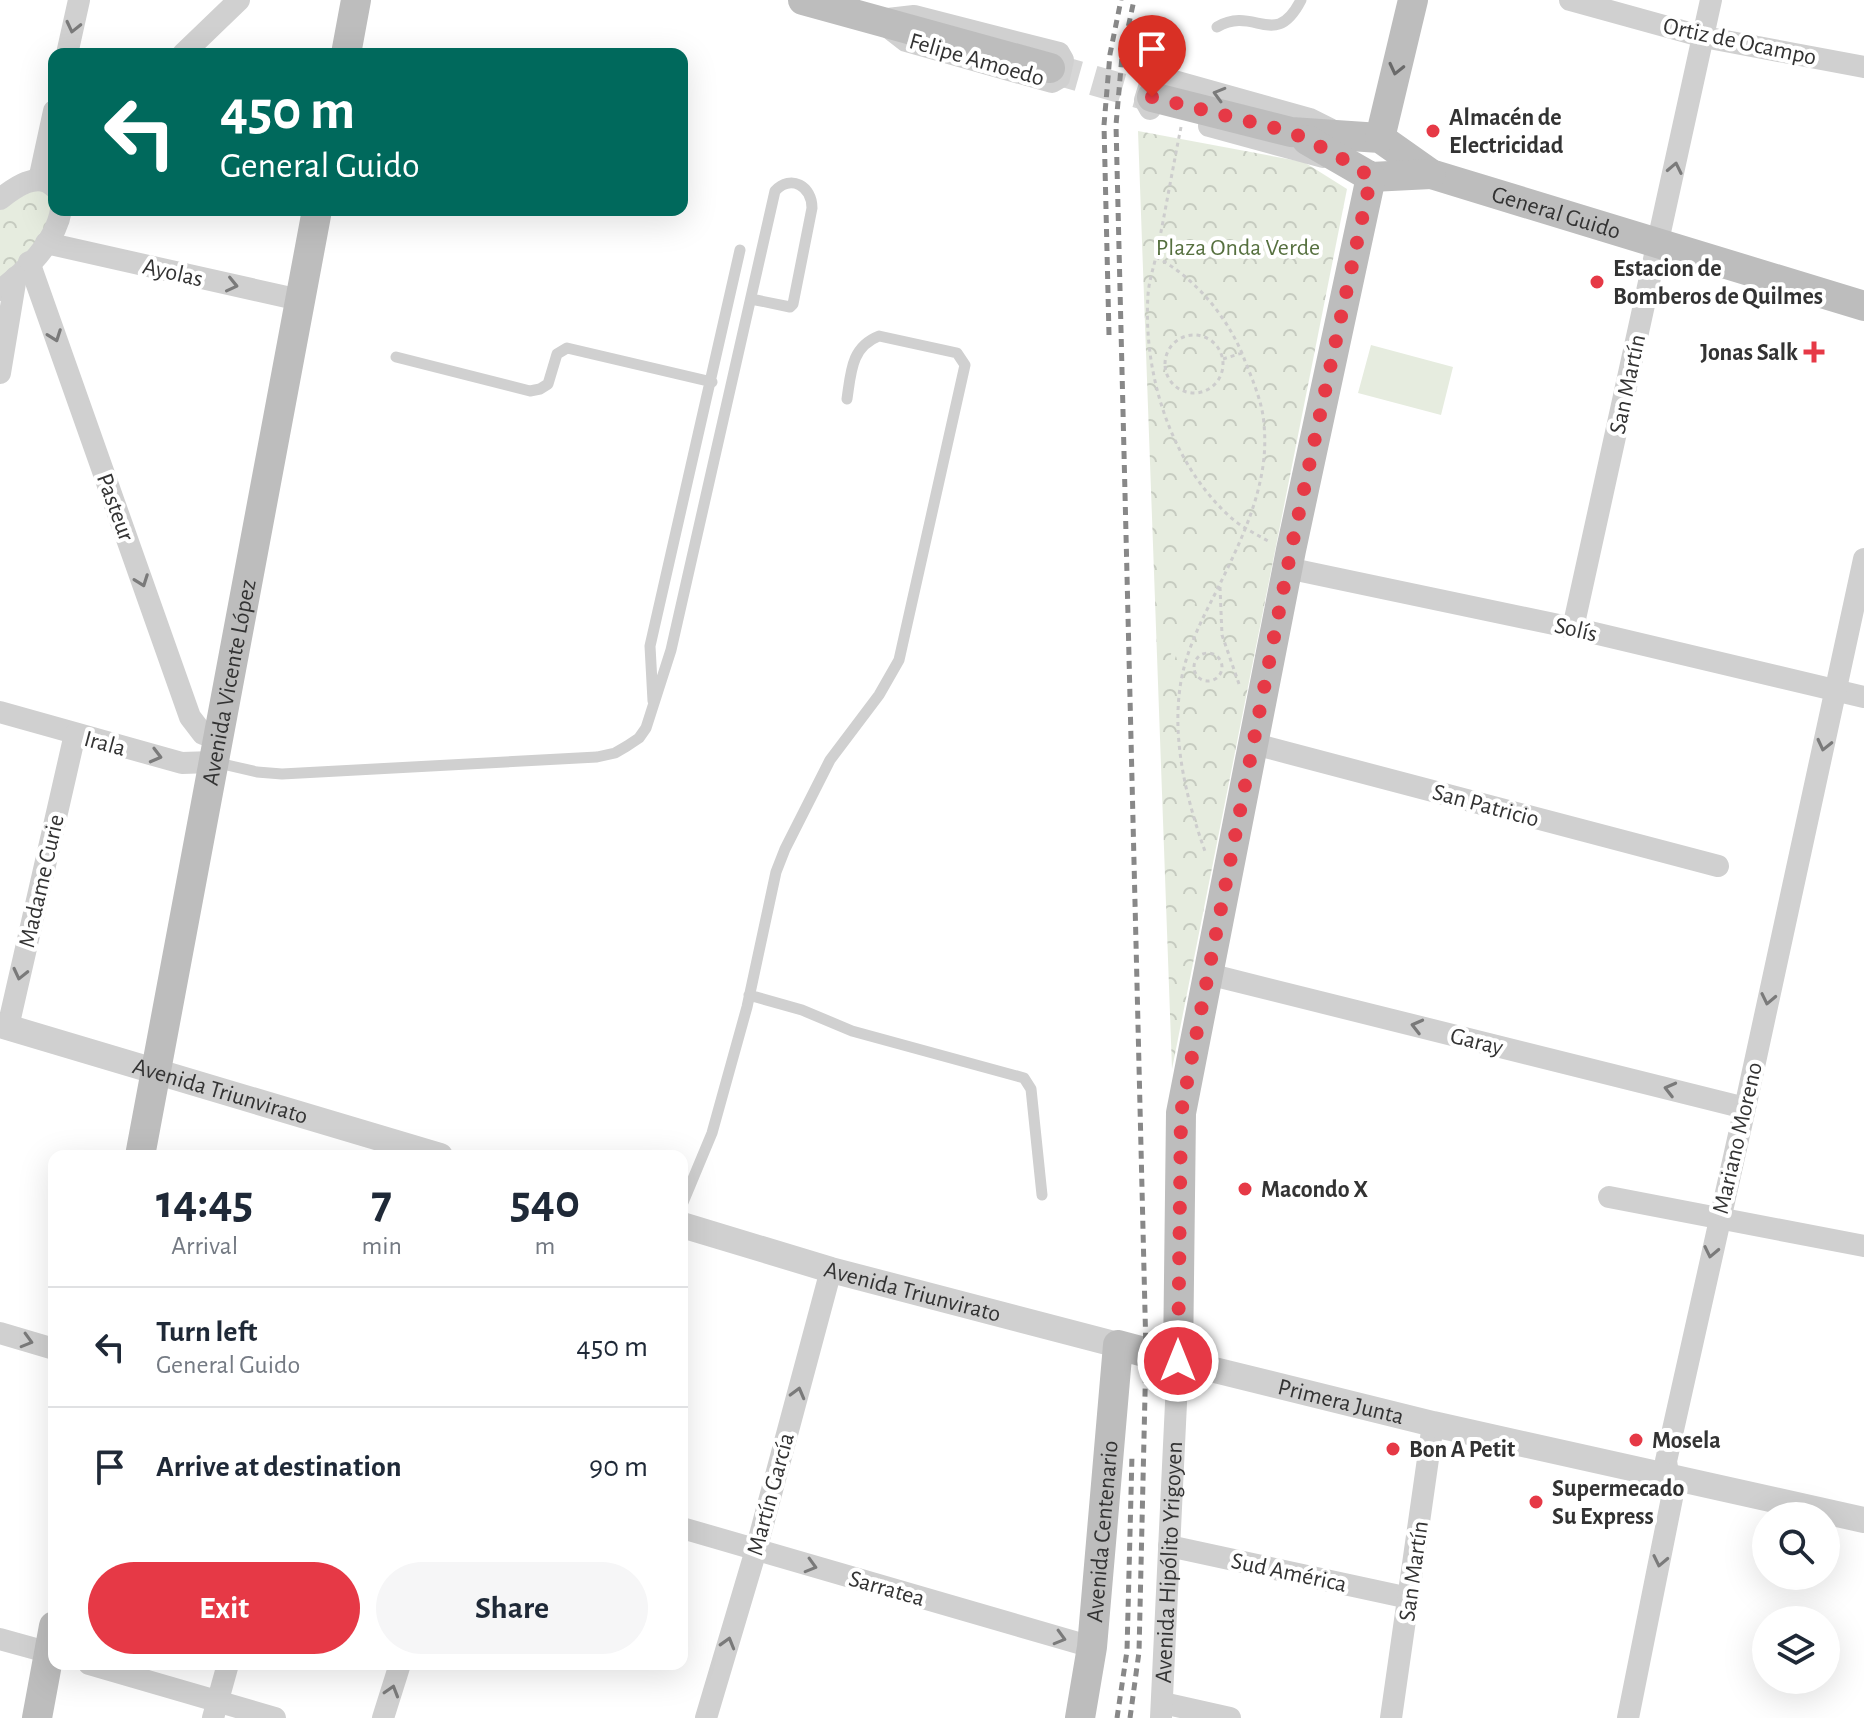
<!DOCTYPE html>
<html lang="en">
<head>
<meta charset="utf-8">
<style>
  body { margin:0; font-family:"Alegreya Sans",sans-serif; background:#f6f6f7; color:#1f2937; height:100vh; display:flex; flex-direction:column; font-size:30px; white-space:nowrap }
  * { box-sizing:border-box; margin:0 }
  p { font-size:26px; color:#747a83 }
  .icon { flex:none; width:44px; height:44px; fill:none; stroke:currentColor; stroke-width:2; stroke-linecap:round; stroke-linejoin:round }
  .map { position:relative; flex:1; overflow:hidden }
  .side { position:absolute; left:48px; top:1150px; width:640px; height:520px; display:flex; flex-direction:column; background:#fff; border-radius:16px; box-shadow:0 8px 32px #0002 }
  .side>* { flex:none }
  .guide { position:absolute; left:48px; top:48px; width:640px; height:168px; border-radius:16px; box-shadow:0 8px 32px #0002; background:#00695c; color:#fff; overflow:hidden }
  .fabs { position:absolute; left:1752px; top:1502px; display:grid; gap:16px }
  .fabs a { display:grid; place-items:center; width:88px; height:88px; border-radius:50%; background:#fff; box-shadow:0 8px 32px #0002; font-size:40px }
  .pin { position:absolute; display:grid; place-items:center; width:68px; height:68px; color:#fff; margin:-82px -34px; border-radius:50% 50% 50% 0; rotate:-45deg; box-shadow:0 0 8px #0007 }
  .pin .icon { rotate:45deg }
  .me { position:absolute; width:88px; margin:-44px; rotate:0deg; stroke-linejoin:round; filter:drop-shadow(0 0 6px #0008) }
  .turn { display:flex; align-items:center; gap:28px; height:168px; padding:0 40px; font-size:36px }
  .turn .icon { width:104px; height:104px; stroke-width:2.5 }
  .turn b { display:block; font-size:56px; line-height:68px }
  .eta { display:flex; justify-content:space-evenly; align-items:center; height:136px; text-align:center }
  .eta b { font-size:48px; font-weight:700; line-height:56px }
  .primary-button { display:flex; gap:16px; margin-top:auto; padding:16px 40px }
  .primary-button a { flex:1; height:92px; border-radius:48px; background:#e63946; color:#fff; font-size:32px; font-weight:700; line-height:92px; text-align:center }
  .primary-button a+a { background:#f6f6f7; color:#1f2937 }
  ul { padding:0; list-style:none }
  li { display:flex; align-items:center; gap:24px; height:120px; padding:0 40px; border-top:2px solid #e0e1e3 }
  li div { flex:1 }
  li b { display:block; font-size:30px }
  li em { font-style:normal }
  .map>svg:first-child { display:block }
  .forest { fill:url(#forest-crowns) }
  .garden { fill:#e6ecdf }
  .lines { fill:none; stroke-linecap:round; stroke-linejoin:round }
  .secondary-tunnel { stroke:#d6d6d6; stroke-width:30; stroke-dasharray:30 15; stroke-linecap:butt }
  .path { stroke:#cdcdcd; stroke-width:3; stroke-dasharray:4 4; stroke-linecap:butt }
  .service { stroke:#d0d0d0; stroke-width:11 }
  .minor { stroke:#d0d0d0; stroke-width:22 }
  .tertiary { stroke:#d0d0d0; stroke-width:26 }
  .secondary { stroke:#bdbdbd; stroke-width:30 }
  .rail { stroke:#888; stroke-width:5; stroke-dasharray:8 6; stroke-linecap:butt }
  .oneway { stroke:#7a7a7a }
  .oneway2 { stroke:#6a6a6a }
  .route { stroke:#e63946; stroke-width:14; stroke-dasharray:0 25.2 }
  .poi-dot { fill:#e63946; stroke:#fff; stroke-width:3 }
  .labels { text-anchor:middle; stroke-width:8; stroke-linejoin:round; paint-order:stroke }
  .street-label { font-size:24px; fill:#333; stroke:#fff }
  .poi-label { font-size:24px; font-weight:bold; fill:#333; stroke:#fff; text-anchor:start }
  .park-label { font-size:24px; fill:#56703f; stroke:#fff }
</style>
</head>
<body>
<div class="map">
<svg width="1864" height="1718" viewBox="0 0 1864 1718">
  <defs>
    <pattern id="forest-crowns" width="20" height="18" patternUnits="userSpaceOnUse" patternTransform="scale(2)"><rect width="20" height="18" fill="#e6ecdf"/><path d="M2 6a3 3 0 1 1 6 0M12 15a3 3 0 1 1 6 0" fill="none" stroke="#c6cbc0"/></pattern>
  </defs>
  <rect width="100%" height="100%" fill="#fff"/>
  <path class="forest" d="M 1138,131 L 1304,162 L 1347,189 L 1172,1069 Z
    M 36,187 L 50,195 C 59,230 21,258 0,283 L 0,210 Z"/>
  <path class="garden" d="M 1371,345 L 1453,367 L 1441,415 L 1358,393 Z
    M 1190,601 L 1195,603 L 1172,667 L 1167,665 Z"/>
  <g class="lines">
    <path class="secondary-tunnel" d="M 1050,68 L 1152,97"/>
    <path class="path" d="M 1181,127 C 1173,167 1166,207 1158,247 C 1155,264 1149,279 1148,295 C 1143,373 1170,460 1227,514 C 1239,526 1254,533 1268,541
      M 1156,257 C 1196,278 1230,320 1245,361 C 1253,381 1263,404 1264,425 C 1270,484 1241,541 1216,592 C 1202,619 1188,647 1182,676 C 1170,735 1186,799 1206,854
      M1165 364a29 29 0 1 1 58 0a29 29 0 1 1-58 0Z
      M 1223,359 L 1242,353
      M 1220,587 L 1222,635 L 1239,684
      M1194 667a14 14 0 1 1 28 0a14 14 0 1 1-28 0Z"/>
    <path class="service" d="M 1217,27 C 1255,5 1275,51 1301,0
      M 396,357 L 530,391 L 540,389 L 548,384 L 557,354 L 567,348 L 712,382
      M 653,701 L 650,646 L 740,250
      M 214,762 L 257,772 L 282,774 L 597,757 L 615,753 L 627,746 L 639,738 L 646,728 L 671,650 L 775,191 C 791,174 812,186 812,208 L 793,304 L 790,307 L 751,299
      M 749,995 L 802,1010 L 852,1031 L 1024,1078 L 1031,1089 L 1042,1195
      M 682,1205 L 712,1133 L 747,1007 L 776,872 L 785,849 L 830,760 L 879,695 L 899,660 L 965,365 L 957,353 L 879,336 C 851,347 851,372 847,399"/>
    <g class="minor">
      <path d="M 1570,0 L 1704,37 L 1864,67"/>
      <path d="M 914,16 L 1059,53 L 1063,60 L 1059,78 L 1052,82 L 906,41 L 879,20 Z"/>
      <path d="M 67,54 L 79,0"/>
      <path d="M 183,54 L 239,0"/>
      <path d="M 1150,109 L 1145,100 L 1150,84 L 1160,77 L 1310,119 L 1330,129"/>
      <path d="M 1209,126 L 1323,157"/>
      <path d="M 39,180 L 54,111"/>
      <path d="M 0,199 C 14,188 38,170 54,187"/>
      <path d="M 46,243 L 300,300"/>
      <path d="M 29,262 L 190,717 L 203,734 L 217,739"/>
      <path d="M 0,290 C 25,273 56,241 61,210"/>
      <path d="M 0,373 L 16,277"/>
      <path d="M 1287,568 L 1573,628 L 1864,697"/>
      <path d="M 1573,628 L 1711,0"/>
      <path d="M 0,712 L 182,763 L 213,762"/>
      <path d="M 1254,744 L 1718,866"/>
      <path d="M 1208,974 L 1745,1108"/>
      <path d="M 8,1027 L 75,734"/>
      <path d="M 1609,1197 L 1864,1246"/>
      <path d="M 0,1333 L 54,1349"/>
      <path d="M 682,1528 L 1092,1647"/>
      <path d="M 1169,1546 L 1409,1598"/>
      <path d="M 0,1639 L 54,1654"/>
      <path d="M 89,1664 L 275,1718"/>
      <path d="M 1163,1703 L 1230,1718"/>
      <path d="M 213,1718 L 228,1664"/>
      <path d="M 383,1718 L 400,1664"/>
      <path d="M 706,1718 L 756,1550 L 831,1270"/>
      <path id="s1" d="M 1161,1718 L 1178,1361"/>
      <path d="M 1391,1718 L 1433,1424"/>
      <path d="M 1628,1718 L 1672,1498 L 1666,1461 L 1745,1108 L 1864,559"/>
    </g>
    <g class="tertiary">
      <path id="s2" d="M 0,1025 L 440,1156"/>
      <path id="s3" d="M 682,1225 L 831,1270 L 1118,1345"/>
      <path id="s4" d="M 1178,1361 L 1433,1424 L 1864,1520"/>
    </g>
    <g class="secondary">
      <path d="M 803,0 L 1050,68"/>
      <path d="M 346,54 L 356,0"/>
      <path id="s5" d="M 1152,97 L 1291,132 L 1380,138 L 1431,174 L 1864,306"/>
      <path d="M 1380,138 L 1413,0"/>
      <path d="M 1307,140 L 1371,177 L 1431,174"/>
      <path id="s6" d="M 140,1156 L 317,210"/>
      <path d="M 37,1718 L 54,1626"/>
      <path id="s7" d="M 1080,1718 L 1092,1647 L 1118,1345 L 1178,1361 L 1181,1113 L 1291,550 L 1371,177"/>
    </g>
    <path class="rail" d="M 1109,335 L 1104,125 L 1110,54 L 1121,0
      M 1117,1718 L 1127,1651 L 1132,1455
      M 1130,1718 L 1139,1652 L 1146,1352 L 1116,125 L 1122,56 L 1134,0"/>
  </g>
  <defs><path id="oneway-chevron" d="M-2-3.5L2.5 0L-2 3.5" fill="none" stroke-width="1.6" stroke-linecap="round" stroke-linejoin="round" transform="scale(2)"/></defs>
  <g class="oneway">
    <use href="#oneway-chevron" transform="translate(73 27) rotate(103)"/>
    <use href="#oneway-chevron" transform="translate(1219 94) rotate(-164)"/>
    <use href="#oneway-chevron" transform="translate(1675 168) rotate(-78)"/>
    <use href="#oneway-chevron" transform="translate(232 285) rotate(13)"/>
    <use href="#oneway-chevron" transform="translate(55 336) rotate(70)"/>
    <use href="#oneway-chevron" transform="translate(142 581) rotate(70)"/>
    <use href="#oneway-chevron" transform="translate(1824 745) rotate(103)"/>
    <use href="#oneway-chevron" transform="translate(156 756) rotate(15)"/>
    <use href="#oneway-chevron" transform="translate(20 974) rotate(103)"/>
    <use href="#oneway-chevron" transform="translate(1768 999) rotate(102)"/>
    <use href="#oneway-chevron" transform="translate(1417 1026) rotate(-166)"/>
    <use href="#oneway-chevron" transform="translate(1670 1089) rotate(-166)"/>
    <use href="#oneway-chevron" transform="translate(1711 1252) rotate(102)"/>
    <use href="#oneway-chevron" transform="translate(27 1341) rotate(16)"/>
    <use href="#oneway-chevron" transform="translate(798 1393) rotate(-75)"/>
    <use href="#oneway-chevron" transform="translate(1660 1561) rotate(102)"/>
    <use href="#oneway-chevron" transform="translate(811 1566) rotate(16)"/>
    <use href="#oneway-chevron" transform="translate(1060 1638) rotate(16)"/>
    <use href="#oneway-chevron" transform="translate(728 1643) rotate(-74)"/>
    <use href="#oneway-chevron" transform="translate(392 1691) rotate(-73)"/>
  </g>
  <use class="oneway2" href="#oneway-chevron" transform="translate(1396 69) rotate(103)"/>
  <g class="lines">
    <path class="route" d="M 1152,97 L 1291,132 L 1335,154 L 1371,177 L 1291,550 L 1181,1113 L 1178,1361"/>
  </g>
  <g class="poi-dot">
    <circle cx="1433" cy="131" r="8"/>
    <circle cx="1597" cy="282" r="8"/>
    <path d="M1810 340h8v8h8v8h-8v8h-8v-8h-8v-8h8z"/>
    <circle cx="1245" cy="1189" r="8"/>
    <circle cx="1636" cy="1440" r="8"/>
    <circle cx="1393" cy="1449" r="8"/>
    <circle cx="1536" cy="1502" r="8"/>
  </g>
  <g class="labels">
    <g class="street-label">
      <text transform="translate(1740 41) rotate(12)" y="8">Ortiz de Ocampo</text>
      <text transform="translate(977 59) rotate(16)" y="8">Felipe Amoedo</text>
      <text dy="8" stroke="none"><textPath href="#s5" startOffset="426">General Guido</textPath></text>
      <text transform="translate(173 272) rotate(13)" y="8">Ayolas</text>
      <text transform="translate(1627 384) rotate(-78)" y="8">San Martín</text>
      <text transform="translate(116 507) rotate(70)" y="8">Pasteur</text>
      <text transform="translate(1576 629) rotate(13)" y="8">Solís</text>
      <text dy="8" stroke="none"><textPath href="#s6" startOffset="482">Avenida Vicente López</textPath></text>
      <text transform="translate(105 743) rotate(15)" y="8">Irala</text>
      <text transform="translate(1486 805) rotate(15)" y="8">San Patricio</text>
      <text transform="translate(41 881) rotate(-77)" y="8">Madame Curie</text>
      <text transform="translate(1477 1041) rotate(14)" y="8">Garay</text>
      <text dy="8" stroke="none"><textPath href="#s2" startOffset="230">Avenida Triunvirato</textPath></text>
      <text transform="translate(1737 1138) rotate(-77)" y="8">Mariano Moreno</text>
      <text dy="8" stroke="none"><textPath href="#s3" startOffset="240">Avenida Triunvirato</textPath></text>
      <text dy="8" stroke="none"><textPath href="#s4" startOffset="168">Primera Junta</textPath></text>
      <text transform="translate(770 1494) rotate(-75)" y="8">Martín García</text>
      <text dy="8" stroke="none"><textPath href="#s7" startOffset="188">Avenida Centenario</textPath></text>
      <text dy="8" stroke="none"><textPath href="#s1" startOffset="156">Avenida Hipólito Yrigoyen</textPath></text>
      <text transform="translate(1413 1571) rotate(-82)" y="8">San Martín</text>
      <text transform="translate(1289 1572) rotate(12)" y="8">Sud América</text>
      <text transform="translate(887 1588) rotate(16)" y="8">Sarratea</text>
    </g>
    <g class="poi-label">
      <text x="1449" y="125">Almacén de<tspan x="1449" dy="28">Electricidad</tspan></text>
      <text x="1613" y="276">Estacion de<tspan x="1613" dy="28">Bomberos de Quilmes</tspan></text>
      <text x="1798" y="360" text-anchor="end">Jonas Salk</text>
      <text x="1261" y="1197">Macondo X</text>
      <text x="1652" y="1448">Mosela</text>
      <text x="1409" y="1457">Bon A Petit</text>
      <text x="1552" y="1496">Supermecado<tspan x="1552" dy="28">Su Express</tspan></text>
    </g>
    <g class="park-label">
      <text x="1238" y="255">Plaza Onda Verde</text>
    </g>
  </g>
</svg>
<div class="fabs">
<a><svg class="icon" aria-label="search" viewBox="0 0 24 24"><circle cx="10" cy="10" r="6"/><path d="M15 15l6 6"/></svg></a>
<a><svg class="icon" aria-label="layers" viewBox="0 0 24 24"><path d="M12 4l9 5-9 5-9-5zM3 14l9 5 9-5"/></svg></a>
</div>
<div class="pin" style="left:1152px;top:97px;background:#d93025"><svg class="icon" aria-label="arrive" viewBox="0 0 24 24"><path d="M6 21V4h12l-3 4 3 4H6"/></svg></div>
<svg class="me" style="left:1178px;top:1361px" viewBox="-20 -20 40 40"><circle r="17" fill="#e63946" stroke="#fff" stroke-width="3"/><path d="M0-11L8 9 0 5-8 9z" fill="#fff"/></svg>
<div class="guide">
<div class="turn"><svg class="icon" aria-label="left" viewBox="0 0 24 24"><path d="M17 20v-9H6M10 6l-5 5 5 5"/></svg><div><b>450 m</b>General Guido</div></div>
</div>
<section class="side">
<div class="eta">
<div><b>14:45</b><p>Arrival</p></div>
<div><b>7</b><p>min</p></div>
<div><b>540</b><p>m</p></div>
</div>
<ul>
<li><svg class="icon" aria-label="left" viewBox="0 0 24 24"><path d="M17 20v-9H6M10 6l-5 5 5 5"/></svg><div><b>Turn left</b><p>General Guido</p></div><em>450 m</em></li>
<li><svg class="icon" aria-label="arrive" viewBox="0 0 24 24"><path d="M6 21V4h12l-3 4 3 4H6"/></svg><div><b>Arrive at destination</b></div><em>90 m</em></li>
</ul>
<div class="primary-button"><a>Exit</a><a>Share</a></div>
</section>
</div>
</body>
</html>
